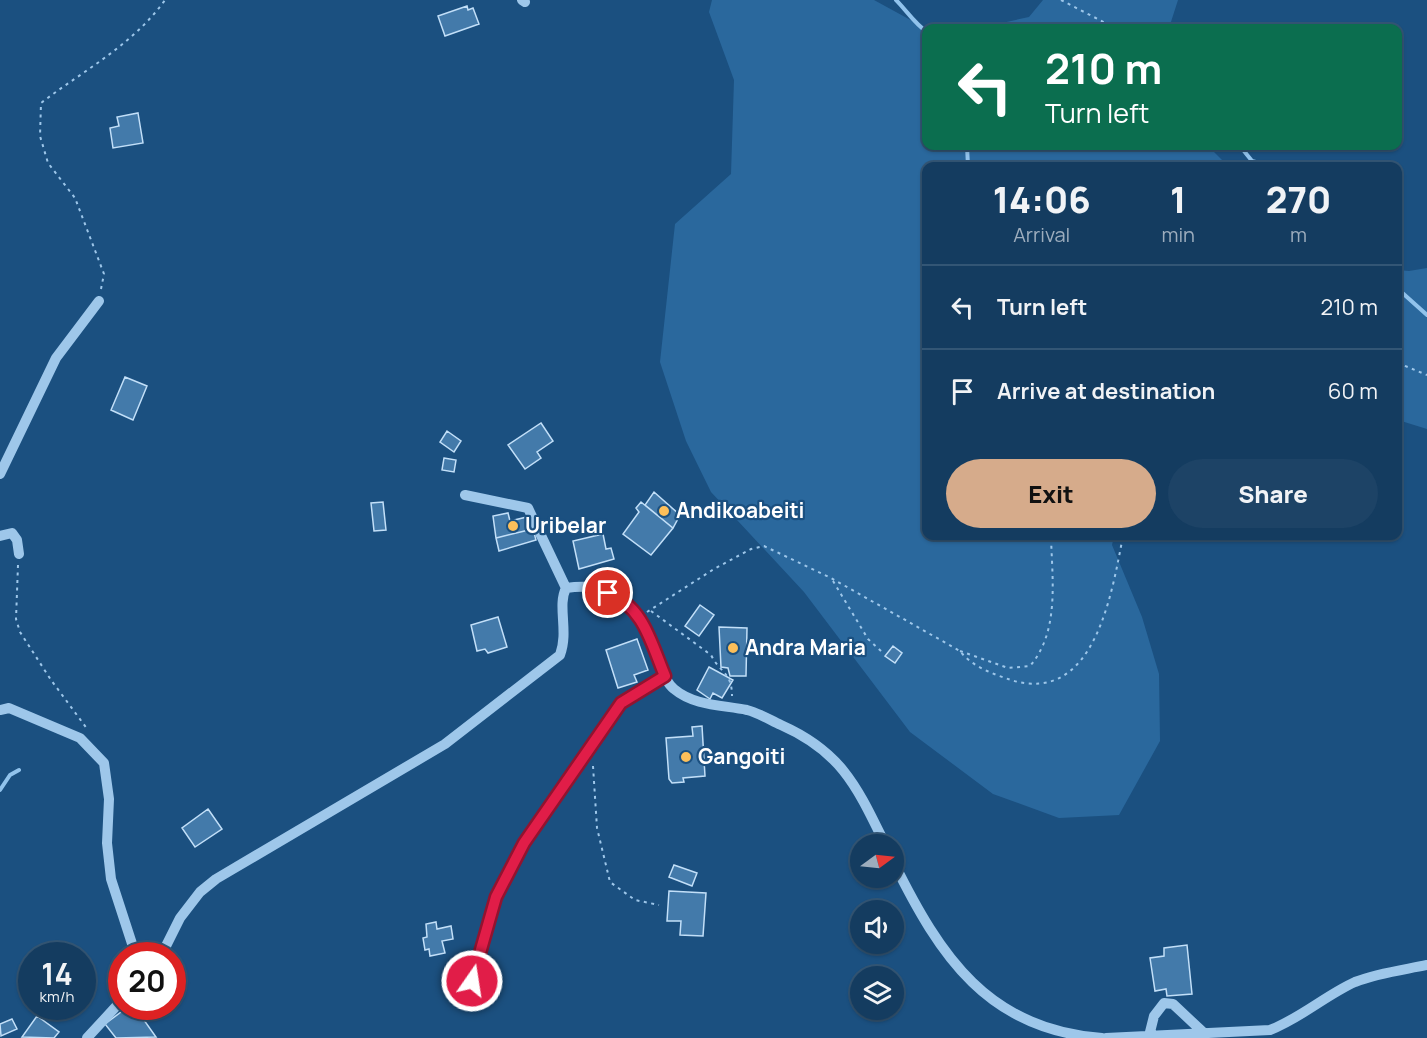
<!DOCTYPE html>
<html lang="en">
<head>
<meta charset="utf-8">
<style>
  body { margin:0; font-family:Manrope,sans-serif; background:#1d4366; color:#f1f3f6; height:100vh; display:flex; flex-direction:column; font-size:22px; white-space:nowrap }
  * { box-sizing:border-box; margin:0 }
  p { font-size:20px; color:#9dadbd }
  .icon { flex:none; width:33px; height:33px; fill:none; stroke:currentColor; stroke-width:2; stroke-linecap:round; stroke-linejoin:round }
  .map { position:relative; flex:1; overflow:hidden }
  .panel { position:absolute; left:922px; top:162px; width:480px; height:378px; display:flex; flex-direction:column; background:#143c60; border-radius:12px; box-shadow:0 2px 4px #0004,0 0 0 2px #335675 }
  .panel>* { flex:none }
  .banner { position:absolute; left:922px; top:24px; width:480px; height:126px; border-radius:12px; box-shadow:0 2px 4px #0004,0 0 0 2px #335675; background:#0b6e4f; color:#fff; overflow:hidden }
  .needle { width:39px; rotate:75deg }
  .buttons { position:absolute; left:850px; top:834px; display:grid; gap:12px }
  .buttons a { display:grid; place-items:center; width:54px; height:54px; border-radius:50%; background:#143c60; box-shadow:0 2px 4px #0004,0 0 0 2px #335675; font-size:30px }
  .speed { position:absolute; left:18px; top:942px; display:flex; gap:12px; font-size:30px; font-weight:700; text-align:center }
  .speed>* { display:grid; place-content:center; width:78px; height:78px; border-radius:50%; background:#143c60; box-shadow:0 2px 4px #0004,0 0 0 2px #335675; line-height:1 }
  .speed small { font-size:15px; font-weight:400 }
  .speed .limit { border:9px solid #d22; background:#fff; color:#111 }
  .pin { position:absolute; display:grid; place-items:center; width:51px; height:51px; color:#fff; margin:-26px; border:3px solid #fff; border-radius:50%; box-shadow:0 2px 6px #0007 }
  .me { position:absolute; width:66px; margin:-33px; rotate:13deg; stroke-linejoin:round; filter:drop-shadow(0 0 4px #0008) }
  .turn { display:flex; align-items:center; gap:21px; height:126px; padding:0 24px; font-size:27px }
  .turn .icon { width:78px; height:78px; stroke-width:2.5 }
  .turn b { display:block; font-size:42px; line-height:51px }
  .eta { display:flex; justify-content:space-evenly; align-items:center; height:102px; text-align:center }
  .eta b { font-size:36px; font-weight:800; line-height:42px }
  .primary-button { display:flex; gap:12px; margin-top:auto; padding:12px 24px }
  .primary-button a { flex:1; height:69px; border-radius:36px; background:#d6ab8b; color:#111; font-size:24px; font-weight:800; line-height:69px; text-align:center }
  .primary-button a+a { background:#1d4366; color:#f1f3f6 }
  ul { padding:0; list-style:none }
  li { display:flex; align-items:center; gap:18px; height:84px; padding:0 24px; border-top:2px solid #335675 }
  li div { flex:1 }
  li b { display:block; font-size:22px }
  li em { font-style:normal }
  .map>svg:first-child { display:block }
  .green { fill:#2a689d }
  .lines { fill:none; stroke-linecap:round; stroke-linejoin:round }
  .stream { stroke:#91c3ec; stroke-width:4 }
  .building { fill:#437aaa; stroke:#c2dff8; stroke-width:1.5 }
  .path { stroke:#9ec7ea; stroke-width:2; stroke-dasharray:3 4.5; stroke-linecap:butt }
  .minor { stroke:#9ec7ea; stroke-width:10 }
  .route-casing { stroke:#92132f; stroke-width:15 }
  .route { stroke:#e11d48; stroke-width:10 }
  .poi-dot { fill:#fcbf5a; stroke:#1b5080; stroke-width:2 }
  .labels { text-anchor:middle; stroke-width:4.5; stroke-linejoin:round; paint-order:stroke }
  .poi-label { font-size:21px; font-weight:bold; fill:#fff; stroke:#1b5080; text-anchor:start }
</style>
</head>
<body>
<div class="map">
<svg width="1427" height="1038" viewBox="0 0 1427 1038">
  <rect width="100%" height="100%" fill="#1b5080"/>
  <path class="green" d="M 712,0 L 874,0 L 927,29 L 927,146 L 1208,146 L 1228,166 L 927,166 L 927,536 L 1114,536 L 1112,545 L 1142,617 L 1159,674 L 1160,741 L 1119,815 L 1059,818 L 993,794 L 910,732 L 804,592 L 711,492 L 686,441 L 660,362 L 675,224 L 731,174 L 734,80 L 709,12 Z
    M 1043,0 L 1178,0 L 1169,28 L 979,28 L 1029,17 Z
    M 1427,268 L 1427,429 L 1398,420 L 1398,270 L 1409,271 Z"/>
  <g class="lines">
    <path class="stream" d="M 896,0 C 907,11 914,23 927,32
      M 967,146 L 968,166
      M 1240,146 L 1252,161 L 1270,166
      M 1398,289 L 1427,315
      M 0,790 L 10,775 L 19,770"/>
  </g>
  <path class="building" d="M 467,6 L 468,10 L 473,8 L 479,24 L 445,36 L 438,16 Z
    M 138,113 L 143,143 L 113,148 L 110,128 L 119,126 L 117,117 Z
    M 125,377 L 147,386 L 133,420 L 111,410 Z
    M 541,423 L 553,441 L 537,452 L 541,458 L 525,469 L 508,445 Z
    M 447,431 L 461,441 L 454,452 L 440,442 Z
    M 444,458 L 456,460 L 454,472 L 442,470 Z
    M 654,492 L 680,515 L 673,528 L 645,505 Z
    M 383,502 L 386,530 L 374,531 L 371,503 Z
    M 641,502 L 673,528 L 651,555 L 623,534 L 639,512 L 636,508 Z
    M 508,513 L 510,521 L 531,516 L 533,529 L 496,538 L 493,516 Z
    M 533,529 L 536,540 L 499,551 L 496,538 Z
    M 603,534 L 606,549 L 611,548 L 614,559 L 579,569 L 573,541 Z
    M 600,601 L 608,606 L 604,615 L 595,610 Z
    M 700,605 L 714,615 L 699,636 L 685,626 Z
    M 498,617 L 507,647 L 488,653 L 485,649 L 477,651 L 471,625 Z
    M 719,627 L 747,628 L 746,676 L 730,676 L 728,668 L 721,667 Z
    M 637,639 L 648,670 L 634,675 L 637,682 L 618,688 L 606,650 Z
    M 893,646 L 902,653 L 895,663 L 885,656 Z
    M 709,667 L 733,680 L 722,698 L 713,693 L 710,699 L 697,690 Z
    M 702,726 L 705,776 L 683,778 L 684,782 L 672,783 L 669,779 L 666,738 L 693,736 L 692,727 Z
    M 208,809 L 222,829 L 195,847 L 182,828 Z
    M 674,865 L 697,873 L 692,886 L 669,877 Z
    M 669,891 L 706,893 L 703,936 L 680,935 L 681,921 L 667,921 Z
    M 436,922 L 437,929 L 451,926 L 453,939 L 442,941 L 445,953 L 430,956 L 429,949 L 425,950 L 423,938 L 427,937 L 426,924 Z
    M 1187,945 L 1192,994 L 1167,996 L 1166,989 L 1155,991 L 1150,958 L 1164,956 L 1164,948 Z
    M 129,1006 L 134,1006 L 156,1037 L 116,1038 L 105,1024 Z
    M 37,1016 L 59,1032 L 54,1038 L 22,1037 Z
    M 12,1019 L 17,1029 L 1,1036 L 0,1024 Z"/>
  <g class="lines">
    <path class="path" d="M 1061,0 L 1115,28
      M 101,289 L 104,274 L 75,198 L 48,163 L 40,136 L 41,103 C 84,70 133,45 165,0
      M 1398,363 L 1427,375
      M 18,565 L 16,619 L 20,632 L 51,680 L 88,730
      M 833,581 L 868,639 L 882,652
      M 651,611 L 711,655 C 720,673 732,672 732,696
      M 647,612 L 714,569 L 751,549 L 764,546 L 831,578 L 960,651 C 971,666 993,674 1011,680 C 1095,706 1112,592 1123,536
      M 960,651 L 1008,668 L 1030,666 C 1060,631 1052,579 1051,536
      M 593,766 L 597,828 L 610,882 L 635,900 L 659,905"/>
    <path class="minor" d="M 522,0 L 525,2
      M 0,474 L 56,358 L 99,301
      M 465,495 L 528,508 L 566,588
      M 0,536 L 12,533 L 17,540 L 19,554
      M 0,710 L 9,708 L 80,738 L 104,763 L 109,799 L 107,843 L 111,879 L 136,956
      M 894,863 C 940,956 988,1030 1102,1038
      M 161,956 L 180,918 L 200,892 L 216,879 L 445,744 L 560,655 C 569,631 557,606 566,588 C 626,579 640,616 659,662 C 663,671 666,683 674,689 C 694,706 723,705 747,710 C 759,713 770,720 781,725 C 842,752 857,787 885,844
      M 468,999 L 481,944 L 496,897 L 524,843 L 621,703 L 665,676
      M 1149,1036 L 1154,1016 L 1164,1003 L 1173,1004 L 1205,1034
      M 87,1038 L 122,1000
      M 1106,1038 L 1270,1030 C 1301,1018 1326,995 1355,982 C 1378,973 1403,970 1427,965"/>
  </g>
  <g class="lines">
    <g class="route-casing">
      <path id="route" d="M 472,981 L 496,897 L 524,843 L 621,703 L 665,676 C 651,643 644,607 608,593"/>
    </g>
    <use href="#route" class="route"/>
  </g>
  <g class="poi-dot">
    <circle cx="664" cy="511" r="6"/>
    <circle cx="513" cy="526" r="6"/>
    <circle cx="733" cy="648" r="6"/>
    <circle cx="686" cy="757" r="6"/>
  </g>
  <g class="labels">
    <g class="poi-label">
      <text x="676" y="518">Andikoabeiti</text>
      <text x="525" y="533">Uribelar</text>
      <text x="745" y="655">Andra Maria</text>
      <text x="698" y="764">Gangoiti</text>
    </g>
  </g>
</svg>
<div class="buttons">
<a><svg class="needle" viewBox="-14 -14 28 28"><path d="M0-13l5 13h-10z" fill="#e53935"/><path d="M0 13l5-13h-10z" fill="#9dadbd"/></svg></a>
<a><svg class="icon" aria-label="sound" viewBox="0 0 24 24"><path d="M4 9h4l5-4v14l-5-4H4zM17 9q2 3 0 6"/></svg></a>
<a><svg class="icon" aria-label="layers" viewBox="0 0 24 24"><path d="M12 4l9 5-9 5-9-5zM3 14l9 5 9-5"/></svg></a>
</div>
<div class="speed"><div>14<small>km/h</small></div><div class="limit">20</div></div>
<div class="pin" style="left:608px;top:593px;background:#d93025"><svg class="icon" aria-label="arrive" viewBox="0 0 24 24"><path d="M6 21V4h12l-3 4 3 4H6"/></svg></div>
<svg class="me" style="left:472px;top:981px" viewBox="-20 -20 40 40"><circle r="17" fill="#e11d48" stroke="#fff" stroke-width="3"/><path d="M0-11L8 9 0 5-8 9z" fill="#fff"/></svg>
<div class="banner">
<div class="turn"><svg class="icon" aria-label="left" viewBox="0 0 24 24"><path d="M17 20v-9H6M10 6l-5 5 5 5"/></svg><div><b>210 m</b>Turn left</div></div>
</div>
<section class="panel">
<div class="eta">
<div><b>14:06</b><p>Arrival</p></div>
<div><b>1</b><p>min</p></div>
<div><b>270</b><p>m</p></div>
</div>
<ul>
<li><svg class="icon" aria-label="left" viewBox="0 0 24 24"><path d="M17 20v-9H6M10 6l-5 5 5 5"/></svg><div><b>Turn left</b></div><em>210 m</em></li>
<li><svg class="icon" aria-label="arrive" viewBox="0 0 24 24"><path d="M6 21V4h12l-3 4 3 4H6"/></svg><div><b>Arrive at destination</b></div><em>60 m</em></li>
</ul>
<div class="primary-button"><a>Exit</a><a>Share</a></div>
</section>
</div>
</body>
</html>
